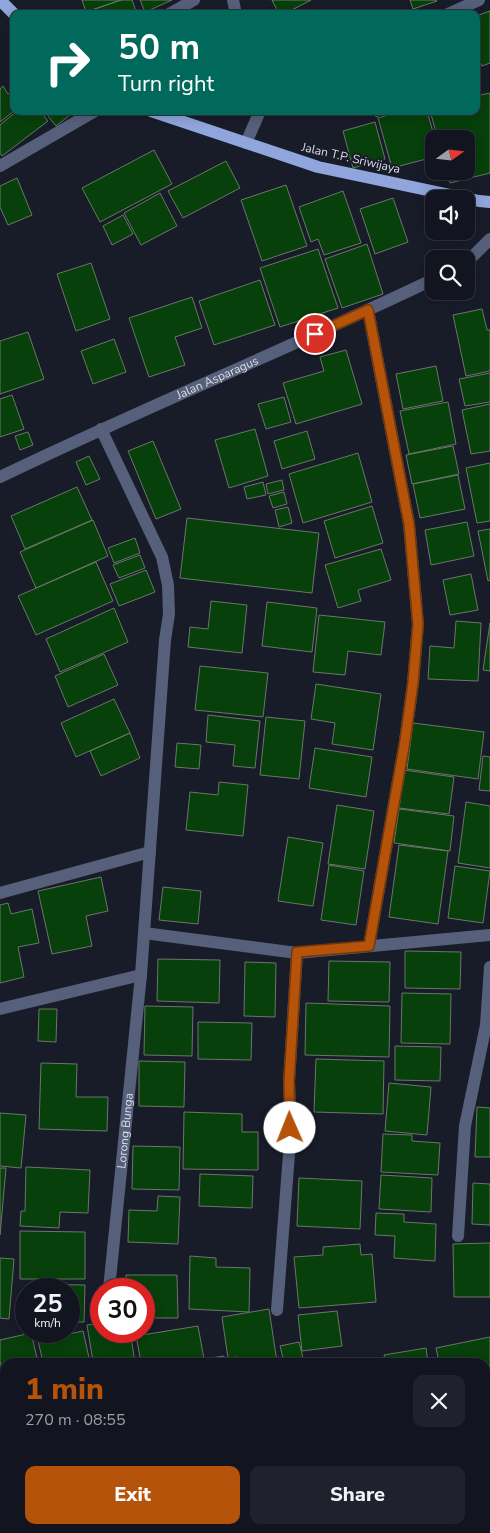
<!DOCTYPE html>
<html lang="en">
<head>
<meta charset="utf-8">
<style>
  body { margin:0; font-family:"Nunito Sans",sans-serif; background:#1f222c; color:#f1f3f6; height:100vh; display:flex; flex-direction:column; font-size:19px; white-space:nowrap }
  * { box-sizing:border-box; margin:0 }
  p { font-size:16px; color:#9c9fa4 }
  .icon { flex:none; width:28px; height:28px; fill:none; stroke:currentColor; stroke-width:2; stroke-linecap:round; stroke-linejoin:round }
  .map { position:relative; flex:1; overflow:hidden }
  .sheet { position:absolute; left:0px; top:1358px; width:490px; height:176px; display:flex; flex-direction:column; background:#12151f; border-radius:15px 15px 0 0; box-shadow:0 2px 12px #0003,0 0 0 1px #31343d }
  .sheet>* { flex:none }
  .hud { position:absolute; left:10px; top:10px; width:470px; height:105px; border-radius:10px; box-shadow:0 2px 12px #0003,0 0 0 1px #31343d; background:#00695c; color:#fff; overflow:hidden }
  .needle { width:32px; rotate:75deg }
  .controls { position:absolute; left:425px; top:130px; display:grid; gap:10px }
  .controls a { display:grid; place-items:center; width:50px; height:50px; border-radius:10px; background:#12151f; box-shadow:0 2px 12px #0003,0 0 0 1px #31343d; font-size:25px }
  .speed { position:absolute; left:15px; top:1278px; display:flex; gap:10px; font-size:25px; font-weight:700; text-align:center }
  .speed>* { display:grid; place-content:center; width:65px; height:65px; border-radius:50%; background:#12151f; box-shadow:0 2px 12px #0003,0 0 0 1px #31343d; line-height:1 }
  .speed small { font-size:12px; font-weight:400 }
  .speed .limit { border:8px solid #d22; background:#fff; color:#111 }
  .pin { position:absolute; display:grid; place-items:center; width:42px; height:42px; color:#fff; margin:-21px; border:2px solid #fff; border-radius:50%; box-shadow:0 1px 5px #0007 }
  .me { position:absolute; width:55px; margin:-28px; rotate:359deg; stroke-linejoin:round; filter:drop-shadow(0 0 4px #0008) }
  .turn { display:flex; align-items:center; gap:18px; height:105px; padding:0 25px; font-size:22px }
  .turn .icon { width:65px; height:65px; stroke-width:2.5 }
  .turn b { display:block; font-size:35px; line-height:42px }
  .round { display:grid; place-items:center; flex:none; width:52px; height:52px; border-radius:10px; background:#1f222c }
  .overview { display:flex; align-items:center; justify-content:space-between; height:85px; padding:0 25px }
  h1 { font-size:30px; font-weight:800; line-height:38px; color:#b45309 }
  .action { display:flex; gap:10px; margin-top:auto; padding:10px 25px }
  .action a { flex:1; height:58px; border-radius:10px; background:#b45309; color:#fff; font-size:20px; font-weight:800; line-height:58px; text-align:center }
  .action a+a { background:#1f222c; color:#f1f3f6 }
  .map>svg:first-child { display:block }
  .building { fill:#07400a; stroke:#6a7669 }
  .lines { fill:none; stroke-linecap:round; stroke-linejoin:round }
  .minor { stroke:#56607b; stroke-width:12 }
  .major { stroke:#8fa5dc; stroke-width:12 }
  .route-casing { stroke:#753606; stroke-width:12 }
  .route { stroke:#b45309; stroke-width:9 }
  .labels { text-anchor:middle; stroke-width:4; stroke-linejoin:round; paint-order:stroke }
  .street-label { font-size:12px; fill:#dbdfe8; stroke:#181c29 }
</style>
</head>
<body>
<div class="map">
<svg width="490" height="1533" viewBox="0 0 490 1533">
  <rect width="100%" height="100%" fill="#181c29"/>
  <path class="building" d="M 82,0 L 121,0 L 86,12 Z
    M 121,0 L 132,0 L 137,14 L 86,14 L 86,12 Z
    M 140,0 L 172,0 L 145,12 Z
    M 272,0 L 311,0 L 284,14 L 279,14 Z
    M 410,0 L 436,0 L 437,1 L 413,9 Z
    M 490,11 L 490,63 L 482,66 L 476,53 L 476,16 Z
    M 3,86 L 8,94 L 14,90 L 14,111 L 0,122 L 0,89 Z
    M 490,93 L 490,173 L 450,183 L 447,171 L 466,171 L 466,139 L 438,139 L 430,111 L 476,111 L 476,96 Z
    M 17,111 L 40,111 L 48,121 L 2,156 L 0,153 L 0,125 Z
    M 44,111 L 75,111 L 56,126 Z
    M 374,111 L 389,111 L 376,117 Z
    M 402,111 L 427,111 L 435,139 L 434,139 L 434,157 L 392,168 L 378,118 Z
    M 375,122 L 385,159 L 353,168 L 343,131 Z
    M 154,150 L 172,184 L 100,222 L 82,188 Z
    M 226,161 L 240,188 L 183,218 L 168,191 Z
    M 17,178 L 32,215 L 8,225 L 0,207 L 0,186 Z
    M 286,185 L 307,246 L 262,261 L 241,200 Z
    M 343,191 L 361,243 L 324,255 L 318,239 L 311,242 L 299,207 Z
    M 160,193 L 177,226 L 141,245 L 124,213 Z
    M 393,198 L 408,242 L 375,254 L 360,209 Z
    M 123,215 L 133,234 L 112,245 L 103,226 Z
    M 367,244 L 383,294 L 342,308 L 325,259 Z
    M 318,249 L 338,308 L 280,327 L 260,268 Z
    M 91,263 L 110,319 L 76,331 L 57,274 Z
    M 260,280 L 275,325 L 214,345 L 199,301 Z
    M 192,297 L 202,328 L 175,337 L 185,365 L 149,377 L 129,318 Z
    M 482,309 L 487,330 L 490,330 L 490,371 L 466,376 L 453,315 Z
    M 28,332 L 44,379 L 0,394 L 0,341 Z
    M 114,339 L 126,372 L 93,384 L 81,351 Z
    M 346,350 L 362,404 L 296,424 L 283,383 L 324,371 L 320,357 Z
    M 436,366 L 443,401 L 403,409 L 396,374 Z
    M 490,373 L 490,402 L 465,406 L 459,379 Z
    M 12,395 L 24,429 L 0,437 L 0,399 Z
    M 284,397 L 291,422 L 266,429 L 258,404 Z
    M 448,402 L 456,444 L 409,454 L 400,411 Z
    M 490,404 L 490,451 L 471,454 L 462,410 Z
    M 255,429 L 268,476 L 229,488 L 215,440 Z
    M 307,431 L 315,459 L 282,469 L 274,441 Z
    M 28,432 L 33,445 L 20,450 L 15,436 Z
    M 153,441 L 181,509 L 156,519 L 128,451 Z
    M 453,446 L 459,474 L 412,484 L 406,455 Z
    M 358,453 L 372,502 L 303,523 L 289,474 Z
    M 89,456 L 100,479 L 86,485 L 76,462 Z
    M 490,463 L 490,521 L 477,523 L 466,468 Z
    M 458,475 L 465,509 L 420,518 L 413,484 Z
    M 282,480 L 284,490 L 268,494 L 266,484 Z
    M 263,482 L 266,495 L 247,499 L 244,487 Z
    M 77,487 L 92,520 L 25,549 L 11,516 Z
    M 284,492 L 287,504 L 273,508 L 269,496 Z
    M 372,506 L 383,543 L 335,558 L 324,521 Z
    M 288,507 L 292,523 L 279,527 L 275,510 Z
    M 187,518 L 319,533 L 312,593 L 180,578 Z
    M 93,520 L 108,556 L 36,588 L 20,552 Z
    M 467,522 L 474,556 L 431,565 L 425,530 Z
    M 490,529 L 490,580 L 488,581 L 478,531 Z
    M 135,538 L 140,553 L 114,563 L 108,548 Z
    M 381,549 L 391,580 L 358,590 L 361,601 L 338,608 L 325,565 Z
    M 140,555 L 145,568 L 119,578 L 113,565 Z
    M 96,562 L 113,601 L 36,635 L 18,596 Z
    M 146,570 L 155,592 L 119,606 L 110,584 Z
    M 471,574 L 478,610 L 450,615 L 443,580 Z
    M 211,601 L 247,605 L 242,653 L 188,647 L 190,627 L 208,629 Z
    M 267,602 L 317,608 L 312,652 L 262,646 Z
    M 114,608 L 128,642 L 60,672 L 46,639 Z
    M 319,615 L 385,622 L 381,655 L 348,651 L 345,675 L 313,672 Z
    M 456,621 L 481,623 L 478,681 L 428,679 L 430,646 L 454,648 Z
    M 490,623 L 490,671 L 483,670 Z
    M 104,654 L 118,685 L 68,707 L 55,676 Z
    M 200,666 L 268,673 L 263,717 L 195,710 Z
    M 316,684 L 381,694 L 373,750 L 332,744 L 335,723 L 311,719 Z
    M 114,699 L 130,733 L 76,757 L 61,723 Z
    M 208,715 L 260,721 L 255,768 L 233,766 L 235,745 L 206,742 Z
    M 266,717 L 305,721 L 299,779 L 260,775 Z
    M 413,723 L 484,732 L 478,779 L 407,769 Z
    M 130,733 L 140,758 L 101,776 L 90,751 Z
    M 177,743 L 201,745 L 199,769 L 175,767 Z
    M 315,748 L 372,757 L 366,797 L 309,788 Z
    M 483,756 L 490,757 L 490,791 L 479,790 Z
    M 404,770 L 454,777 L 449,814 L 399,808 Z
    M 219,782 L 248,785 L 243,836 L 186,830 L 190,792 L 218,795 Z
    M 466,802 L 490,806 L 490,868 L 458,863 Z
    M 337,805 L 374,811 L 365,869 L 328,864 Z
    M 399,809 L 454,816 L 450,851 L 394,843 Z
    M 288,837 L 323,843 L 313,906 L 278,901 Z
    M 399,845 L 448,851 L 438,924 L 389,917 Z
    M 329,865 L 364,871 L 356,925 L 321,920 Z
    M 455,866 L 490,871 L 483,923 L 448,918 Z
    M 101,877 L 108,911 L 86,916 L 92,946 L 52,954 L 38,891 Z
    M 163,887 L 201,891 L 198,924 L 159,920 Z
    M 8,903 L 11,914 L 32,909 L 39,943 L 18,947 L 24,977 L 0,983 L 0,905 Z
    M 405,951 L 461,952 L 460,989 L 405,988 Z
    M 158,959 L 220,960 L 219,1003 L 157,1001 Z
    M 329,961 L 390,962 L 389,1002 L 328,1001 Z
    M 245,962 L 276,963 L 275,1017 L 244,1016 Z
    M 402,993 L 451,994 L 450,1044 L 401,1043 Z
    M 306,1003 L 390,1006 L 389,1057 L 305,1055 Z
    M 145,1006 L 193,1007 L 192,1056 L 144,1055 Z
    M 39,1009 L 57,1009 L 56,1042 L 38,1041 Z
    M 198,1022 L 252,1023 L 251,1060 L 198,1059 Z
    M 395,1046 L 441,1047 L 440,1081 L 395,1080 Z
    M 316,1059 L 384,1061 L 383,1114 L 314,1112 Z
    M 139,1061 L 185,1062 L 184,1107 L 139,1106 Z
    M 41,1063 L 77,1064 L 76,1097 L 108,1097 L 107,1131 L 39,1129 Z
    M 389,1083 L 431,1087 L 427,1135 L 385,1131 Z
    M 477,1107 L 490,1108 L 490,1157 L 475,1157 Z
    M 184,1112 L 242,1114 L 242,1132 L 258,1132 L 258,1170 L 183,1169 Z
    M 0,1113 L 26,1115 L 21,1168 L 0,1166 Z
    M 383,1134 L 412,1135 L 412,1141 L 440,1143 L 438,1175 L 381,1172 Z
    M 133,1146 L 180,1147 L 179,1190 L 132,1189 Z
    M 26,1167 L 90,1170 L 88,1213 L 60,1212 L 59,1228 L 20,1226 L 21,1211 L 25,1211 Z
    M 0,1168 L 6,1168 L 0,1235 Z
    M 200,1174 L 253,1176 L 252,1208 L 199,1206 Z
    M 381,1175 L 432,1178 L 431,1212 L 379,1209 Z
    M 299,1178 L 362,1181 L 360,1229 L 297,1226 Z
    M 473,1183 L 490,1184 L 490,1225 L 472,1224 Z
    M 158,1196 L 180,1197 L 178,1244 L 128,1242 L 129,1210 L 157,1211 Z
    M 376,1213 L 404,1214 L 404,1222 L 436,1224 L 435,1261 L 394,1258 L 395,1236 L 375,1235 Z
    M 20,1231 L 85,1232 L 85,1279 L 20,1279 Z
    M 490,1243 L 490,1297 L 454,1297 L 453,1244 Z
    M 360,1244 L 361,1255 L 372,1254 L 376,1302 L 299,1308 L 294,1257 L 323,1255 L 323,1247 Z
    M 190,1256 L 216,1258 L 216,1267 L 250,1268 L 249,1312 L 189,1309 Z
    M 0,1258 L 14,1259 L 9,1319 L 0,1318 Z
    M 126,1275 L 177,1275 L 178,1318 L 146,1318 L 146,1308 L 144,1308 L 144,1289 L 126,1289 Z
    M 29,1284 L 85,1285 L 84,1322 L 69,1322 L 69,1289 L 29,1289 Z
    M 269,1309 L 277,1362 L 239,1362 L 238,1357 L 228,1358 L 222,1317 Z
    M 337,1311 L 342,1346 L 302,1351 L 298,1315 Z
    M 101,1323 L 101,1331 L 130,1331 L 135,1362 L 93,1362 L 87,1325 Z
    M 198,1326 L 204,1359 L 224,1356 L 225,1362 L 141,1362 L 136,1336 Z
    M 83,1331 L 90,1362 L 43,1362 L 38,1341 Z
    M 31,1333 L 38,1362 L 5,1362 L 5,1383 L 0,1361 L 0,1340 Z
    M 490,1337 L 490,1375 L 485,1376 L 485,1362 L 439,1362 L 436,1348 Z
    M 299,1342 L 304,1362 L 284,1362 L 280,1346 Z
    M 426,1348 L 428,1362 L 386,1362 L 384,1355 Z
    M 38,1529 L 65,1529 L 65,1533 L 39,1533 Z
    M 120,1529 L 153,1529 L 153,1533 L 120,1533 Z
    M 203,1529 L 219,1529 L 220,1533 L 186,1533 L 186,1530 Z
    M 219,1529 L 277,1529 L 277,1533 L 220,1533 Z
    M 281,1529 L 310,1529 L 311,1533 L 282,1533 Z
    M 314,1529 L 339,1529 L 339,1533 L 314,1533 Z
    M 347,1529 L 385,1529 L 385,1533 L 347,1533 Z
    M 424,1529 L 455,1529 L 456,1533 L 402,1533 Z"/>
  <g class="lines">
    <g class="minor">
      <path d="M 233,0 L 236,14"/>
      <path d="M 169,14 L 194,0"/>
      <path d="M 448,14 L 479,0"/>
      <path d="M 246,143 L 260,111"/>
      <path d="M 0,166 L 95,111"/>
      <path d="M 466,263 L 490,239"/>
      <path d="M 368,310 L 409,524 L 418,624 L 413,683 L 405,741 L 369,946"/>
      <path id="s1" d="M 0,477 C 143,408 290,348 434,279"/>
      <path d="M 0,893 L 150,852"/>
      <path d="M 144,933 L 297,953"/>
      <path d="M 0,1009 L 141,975 L 165,640 L 169,614 L 168,585 L 162,557 L 101,429"/>
      <path d="M 458,1236 L 465,1126 L 486,1025 L 490,967"/>
      <path id="s2" d="M 109,1289 L 141,975"/>
      <path d="M 277,1310 L 291,1128 L 289,1082 L 297,953 L 490,935"/>
      <path d="M 0,1419 L 5,1419"/>
      <path d="M 0,1432 L 5,1470"/>
      <path d="M 0,1523 L 5,1522"/>
      <path d="M 13,1529 L 14,1533"/>
      <path d="M 176,1529 L 176,1533"/>
    </g>
    <path class="major" d="M 0,0 L 14,14
      M 151,111 L 318,167 L 479,201 L 490,202"/>
  </g>
  <g class="lines">
    <g class="route-casing">
      <path id="route" d="M 290,1128 L 289,1082 L 297,952 L 369,946 L 405,741 L 413,683 L 418,624 L 409,524 L 368,310 L 315,334"/>
    </g>
    <use href="#route" class="route"/>
  </g>
  <g class="labels">
    <g class="street-label">
      <text transform="translate(351 158) rotate(13)" y="4">Jalan T.P. Sriwijaya</text>
      <text dy="4" stroke="none"><textPath href="#s1" startOffset="239">Jalan Asparagus</textPath></text>
      <text dy="4" stroke="none"><textPath href="#s2" startOffset="159">Lorong Bunga</textPath></text>
    </g>
  </g>
</svg>
<div class="controls">
<a><svg class="needle" viewBox="-14 -14 28 28"><path d="M0-13l5 13h-10z" fill="#e53935"/><path d="M0 13l5-13h-10z" fill="#9c9fa4"/></svg></a>
<a><svg class="icon" aria-label="sound" viewBox="0 0 24 24"><path d="M4 9h4l5-4v14l-5-4H4zM17 9q2 3 0 6"/></svg></a>
<a><svg class="icon" aria-label="search" viewBox="0 0 24 24"><circle cx="10" cy="10" r="6"/><path d="M15 15l6 6"/></svg></a>
</div>
<div class="speed"><div>25<small>km/h</small></div><div class="limit">30</div></div>
<div class="pin" style="left:315px;top:334px;background:#d93025"><svg class="icon" aria-label="arrive" viewBox="0 0 24 24"><path d="M6 21V4h12l-3 4 3 4H6"/></svg></div>
<svg class="me" style="left:290px;top:1128px" viewBox="-20 -20 40 40"><circle r="19" fill="#fff"/><path d="M0-13L10 11 0 6-10 11z" fill="#b45309"/></svg>
<div class="hud">
<div class="turn"><svg class="icon" aria-label="right" viewBox="0 0 24 24"><path d="M7 20v-9h11M14 6l5 5-5 5"/></svg><div><b>50 m</b>Turn right</div></div>
</div>
<section class="sheet">
<div class="overview"><div><h1>1 min</h1><p>270 m · 08:55</p></div><a class="round"><svg class="icon" aria-label="close" viewBox="0 0 24 24"><path d="M6 6l12 12M18 6L6 18"/></svg></a></div>
<div class="action"><a>Exit</a><a>Share</a></div>
</section>
</div>
</body>
</html>
